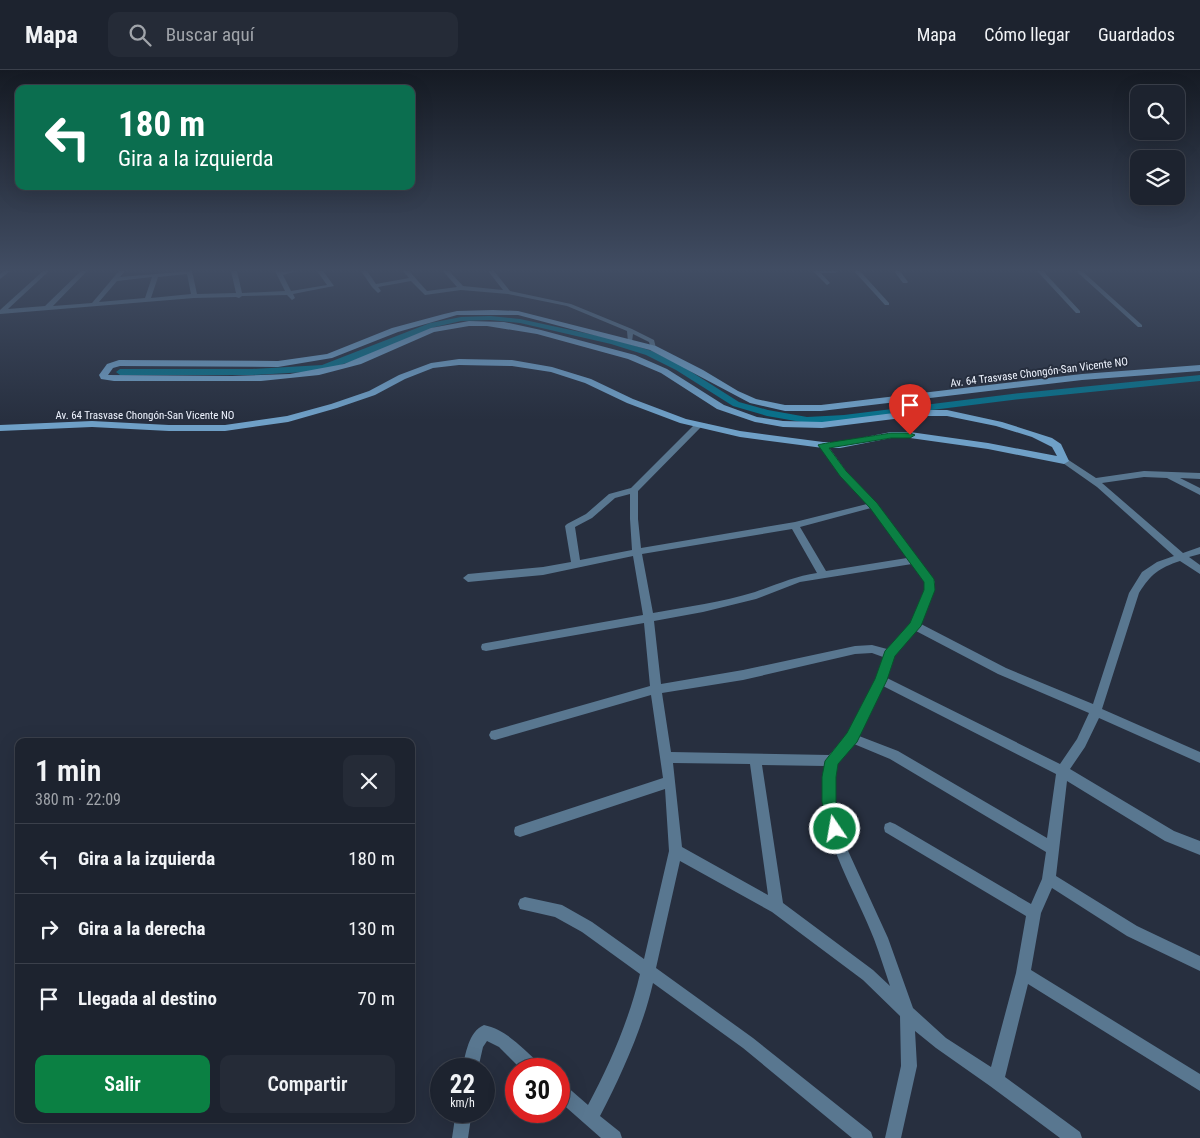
<!DOCTYPE html>
<html lang="es">
<head>
<meta charset="utf-8">
<style>
  body { margin:0; font-family:"Roboto Condensed",sans-serif; background:#252b37; color:#f1f3f6; height:100vh; display:flex; flex-direction:column; font-size:19px; white-space:nowrap }
  * { box-sizing:border-box; margin:0 }
  p { font-size:16px; color:#a0a4aa }
  .icon { flex:none; width:28px; height:28px; fill:none; stroke:currentColor; stroke-width:2; stroke-linecap:round; stroke-linejoin:round }
  .map { position:relative; flex:1; overflow:hidden }
  .drawer { position:absolute; left:15px; top:668px; width:400px; height:385px; display:flex; flex-direction:column; background:#1d232f; border-radius:10px; box-shadow:0 5px 20px #0002,0 0 0 1px #3b404b }
  .drawer>* { flex:none }
  .guide { position:absolute; left:15px; top:15px; width:400px; height:105px; border-radius:10px; box-shadow:0 5px 20px #0002,0 0 0 1px #3b404b; background:#0b6e4f; color:#fff; overflow:hidden }
  .fabs { position:absolute; left:1130px; top:15px; display:grid; gap:10px }
  .fabs a { display:grid; place-items:center; width:55px; height:55px; border-radius:10px; background:#1d232f; box-shadow:0 5px 20px #0002,0 0 0 1px #3b404b; font-size:25px }
  .speed { position:absolute; left:430px; top:988px; display:flex; gap:10px; font-size:25px; font-weight:700; text-align:center }
  .speed>* { display:grid; place-content:center; width:65px; height:65px; border-radius:50%; background:#1d232f; box-shadow:0 5px 20px #0002,0 0 0 1px #3b404b; line-height:1 }
  .speed small { font-size:12px; font-weight:400 }
  .speed .limit { border:8px solid #d22; background:#fff; color:#111 }
  .pin { position:absolute; display:grid; place-items:center; width:42px; height:42px; color:#fff; margin:-51px -21px; border-radius:50% 50% 50% 0; rotate:-45deg; box-shadow:0 0 5px #0007 }
  .pin .icon { rotate:45deg }
  .me { position:absolute; width:55px; margin:-28px; rotate:348deg; stroke-linejoin:round; filter:drop-shadow(0 0 4px #0008) }
  .turn { display:flex; align-items:center; gap:18px; height:105px; padding:0 20px; font-size:22px }
  .turn .icon { width:65px; height:65px; stroke-width:2.5 }
  .turn b { display:block; font-size:35px; line-height:42px }
  .round { display:grid; place-items:center; flex:none; width:52px; height:52px; border-radius:10px; background:#252b37 }
  .headline { display:flex; align-items:center; justify-content:space-between; height:85px; padding:0 20px }
  h1 { font-size:30px; font-weight:600; line-height:38px }
  .cta { display:flex; gap:10px; margin-top:auto; padding:10px 20px }
  .cta a { flex:1; height:58px; border-radius:10px; background:#0b8043; color:#fff; font-size:20px; font-weight:600; line-height:58px; text-align:center }
  .cta a+a { background:#252b37; color:#f1f3f6 }
  ul { padding:0; list-style:none }
  li { display:flex; align-items:center; gap:15px; height:70px; padding:0 20px; border-top:1px solid #3b404b }
  li div { flex:1 }
  li b { display:block; font-size:19px }
  li em { font-style:normal }
  header { display:flex; align-items:center; gap:30px; box-sizing:border-box; height:70px; padding:0 25px; background:#1d232f; border-bottom:1px solid #3b404b }
  header strong { font-size:24px }
  nav { display:flex; gap:28px; margin-inline-start:auto; font-size:18px }
  .search { width:350px; height:45px; background:#252b37; display:flex; align-items:center; gap:12px; box-sizing:border-box; padding:0 18px; border-radius:10px; color:#a0a4aa; font-size:19px }
  .map>svg:first-child { display:block }
  .lines { fill:none; stroke-linecap:round; stroke-linejoin:round }
  .canal { fill:#08718b; fill-rule:evenodd }
  .street { fill:#597790; fill-rule:evenodd }
  .secondary { fill:#6fa0c7; fill-rule:evenodd }
  .route { fill:#0b8043; stroke:#07532c }
  .labels { text-anchor:middle; stroke-width:4; stroke-linejoin:round; paint-order:stroke }
  .far-street-label { font-size:11px; fill:#eef3fe; stroke:#272f3f }
</style>
</head>
<body>
<header>
<strong>Mapa</strong>
<div class="search"><svg class="icon" aria-label="search" viewBox="0 0 24 24"><circle cx="10" cy="10" r="6"/><path d="M15 15l6 6"/></svg>Buscar aquí</div>
<nav><a>Mapa</a><a>Cómo llegar</a><a>Guardados</a></nav>
</header>
<div class="map">
<svg width="1200" height="1068" viewBox="0 0 1200 1068">
  <rect width="100%" height="100%" fill="#272f3f"/>
  <g class="lines">
    <path class="canal" d="M 490,246 L 520,249 L 613,269 L 652,281 L 682,296 L 739,332 L 768,340 L 807,347 L 844,345 L 1021,323 L 1200,305 L 1200,311 L 1021,329 L 844,351 L 807,353 L 767,346 L 733,336 L 676,300 L 646,285 L 611,274 L 520,253 L 490,250 L 461,251 L 435,257 L 358,289 L 323,301 L 252,305 L 120,305 L 116,302 L 120,299 L 252,299 L 322,295 L 430,253 L 461,247 Z"/>
    <path class="street" d="M 4,201 L 10,201 L 0,209 L 0,204 Z
      M 43,201 L 49,201 L 8,239 L 45,236 L 81,201 L 87,201 L 53,236 L 92,233 L 119,201 L 125,201 L 120,207 L 192,201 L 197,224 L 236,223 L 231,201 L 237,201 L 242,223 L 285,221 L 275,201 L 282,202 L 297,201 L 283,205 L 291,221 L 327,215 L 317,201 L 323,201 L 334,216 L 293,224 L 295,228 L 292,230 L 287,225 L 242,226 L 239,228 L 236,227 L 194,228 L 0,244 L 0,240 ZM 187,204 L 191,224 L 151,228 L 158,207 ZM 152,207 L 145,228 L 99,232 L 117,211 Z
      M 361,201 L 367,201 L 376,214 L 409,208 L 403,201 L 409,201 L 427,221 L 457,217 L 443,201 L 449,201 L 463,216 L 503,220 L 488,201 L 494,201 L 510,221 L 571,234 L 632,259 L 654,270 L 656,278 L 651,279 L 649,272 L 633,264 L 632,272 L 628,272 L 627,261 L 567,236 L 508,224 L 461,220 L 425,225 L 411,211 L 378,217 L 381,221 L 378,223 L 372,217 Z
      M 813,201 L 838,201 L 835,203 L 821,203 L 830,213 L 827,215 Z
      M 854,201 L 860,201 L 889,233 L 889,235 L 885,235 Z
      M 894,201 L 900,201 L 908,212 L 907,213 L 903,213 Z
      M 1037,201 L 1043,201 L 1080,241 L 1080,243 L 1076,243 Z
      M 1076,201 L 1082,201 L 1142,255 L 1142,257 L 1138,257 Z
      M 696,353 L 702,353 L 703,355 L 638,421 L 638,449 L 641,478 L 795,452 L 867,434 L 840,405 L 819,375 L 823,373 L 826,373 L 846,401 L 876,433 L 935,512 L 934,520 L 921,554 L 1006,598 L 1093,634 L 1129,523 L 1142,502 L 1157,492 L 1174,486 L 1097,417 L 1060,391 L 1061,389 L 1067,389 L 1096,408 L 1144,401 L 1200,403 L 1200,409 L 1180,408 L 1200,418 L 1200,425 L 1167,408 L 1144,407 L 1102,413 L 1183,483 L 1200,477 L 1200,484 L 1189,487 L 1200,495 L 1200,504 L 1180,491 C 1159,498 1151,504 1139,523 L 1102,639 L 1200,682 L 1200,693 L 1099,648 L 1085,677 L 1070,699 L 1174,761 L 1200,771 L 1200,785 L 1165,771 L 1067,711 L 1056,806 L 1137,856 L 1200,886 L 1200,901 L 1127,866 L 1052,818 L 1041,843 L 1031,900 L 1200,1004 L 1200,1021 L 1028,914 L 1005,1007 L 1080,1062 L 1082,1068 L 1060,1068 L 990,1016 L 936,978 L 915,961 L 917,996 L 901,1068 L 885,1068 L 901,996 L 900,946 L 863,910 L 772,842 L 680,791 L 656,898 L 753,968 L 871,1062 L 873,1068 L 852,1068 L 743,978 L 653,913 C 643,957 621,1006 600,1046 L 620,1062 L 622,1068 L 601,1068 L 559,1031 L 559,1013 L 565,1015 L 588,1035 C 610,994 629,950 640,904 L 582,862 L 555,847 L 520,839 L 518,834 L 520,829 L 525,827 L 562,835 L 592,852 L 644,889 L 669,781 L 665,719 L 520,767 L 515,765 L 514,761 L 515,757 L 520,755 L 663,708 L 651,625 L 495,670 L 491,669 L 489,665 L 491,661 L 495,660 L 650,616 L 644,553 L 486,581 L 482,580 L 481,577 L 482,574 L 486,573 L 643,545 L 633,486 L 543,505 L 468,512 L 463,508 L 468,504 L 543,497 L 571,492 L 565,456 L 567,454 L 586,444 L 609,424 L 631,418 ZM 630,424 L 630,449 L 632,480 L 580,490 L 575,457 L 592,448 L 615,428 ZM 871,438 L 907,488 L 826,501 L 800,457 ZM 792,459 L 817,503 C 795,506 776,515 755,522 C 722,532 687,537 653,543 L 642,484 ZM 912,494 L 925,513 L 924,520 L 911,554 L 887,579 L 872,575 L 855,576 L 743,600 L 661,614 L 654,551 L 703,542 L 756,529 L 800,512 ZM 916,561 L 998,604 L 1089,643 L 1077,669 L 1060,694 L 887,608 L 894,586 ZM 872,583 L 883,587 L 876,610 L 848,664 L 829,685 L 671,682 L 662,623 L 743,610 L 855,584 ZM 883,616 L 1056,704 L 1047,768 L 898,681 L 859,666 ZM 854,674 L 890,689 L 1046,782 L 1042,809 L 1031,834 L 895,754 L 890,752 L 885,754 L 884,758 L 885,762 L 1026,846 L 1016,903 L 991,997 L 946,968 L 913,938 L 888,868 L 844,772 L 835,732 L 835,707 L 838,693 ZM 673,693 L 750,694 L 768,825 L 682,777 ZM 762,695 L 825,696 C 813,759 853,814 874,869 C 880,885 885,901 890,916 L 873,900 L 783,833 Z
      M 484,955 C 507,960 522,978 539,993 L 541,999 L 521,999 L 499,977 L 487,971 L 483,977 L 478,999 L 462,999 C 466,984 468,962 484,955 Z
      M 456,1041 L 472,1041 L 468,1068 L 452,1068 Z"/>
    <path class="secondary" d="M 493,240 L 518,241 L 656,276 L 703,300 L 738,321 L 756,329 L 785,335 L 821,335 L 1082,304 L 1200,295 L 1200,301 L 1082,310 L 821,341 L 785,341 L 750,333 L 650,280 L 518,245 L 457,245 L 398,262 L 332,288 L 278,297 L 120,296 L 113,298 L 108,305 L 232,306 L 290,304 L 344,294 L 431,258 L 469,251 L 504,252 L 541,260 L 635,285 L 667,299 L 724,335 L 757,347 L 783,351 L 822,352 L 918,340 L 947,340 L 1002,352 L 1052,368 L 1061,374 L 1069,391 L 1064,394 L 988,379 L 910,368 L 891,368 L 840,378 L 823,378 L 740,367 L 680,353 L 627,333 L 585,313 L 551,302 L 512,296 L 459,295 L 433,298 L 405,309 L 375,325 L 337,338 L 288,352 L 225,361 L 169,361 L 92,357 L 0,361 L 0,355 L 92,351 L 169,355 L 225,355 L 287,346 L 331,334 L 369,321 L 399,305 L 431,293 L 459,289 L 512,290 L 552,297 L 591,309 L 633,329 L 686,349 L 740,361 L 823,372 L 840,372 L 891,362 L 910,362 L 988,373 L 1057,386 L 1052,377 L 1032,367 L 996,356 L 947,346 L 918,346 L 822,358 L 783,357 L 755,352 L 717,339 L 661,303 L 628,289 L 537,264 L 487,256 L 469,256 L 434,262 L 361,294 L 319,305 L 261,311 L 114,311 L 101,309 L 99,305 L 107,294 L 119,290 L 278,291 L 327,284 L 392,258 L 444,244 L 457,241 Z"/>
  </g>
  <linearGradient id="sky" x2="0" y2="1"><stop stop-color="#151a23"/><stop offset="0.57" stop-color="#414d63"/><stop offset="1" stop-color="#414d63" stop-opacity="0"/></linearGradient>
  <rect width="1200" height="350" fill="url(#sky)"/>
  <path class="route" d="M 891,363 L 910,363 L 915,365 L 910,368 L 891,368 L 829,378 L 846,401 L 877,433 L 934,509 L 935,520 L 921,556 L 895,586 L 887,610 L 857,672 L 838,694 L 836,707 L 836,732 L 842,759 L 840,764 L 835,766 L 830,764 L 822,732 L 822,707 L 825,691 L 847,663 L 875,609 L 885,581 L 910,553 L 924,520 L 924,512 L 870,438 L 840,406 L 818,375 C 822,373 880,365 891,363 Z"/>
  <g class="labels">
    <g class="far-street-label">
      <text transform="translate(1039 302) rotate(-7)" y="4">Av. 64 Trasvase Chongón-San Vicente NO</text>
      <text x="145" y="349">Av. 64 Trasvase Chongón-San Vicente NO</text>
    </g>
  </g>
</svg>
<div class="fabs">
<a><svg class="icon" aria-label="search" viewBox="0 0 24 24"><circle cx="10" cy="10" r="6"/><path d="M15 15l6 6"/></svg></a>
<a><svg class="icon" aria-label="layers" viewBox="0 0 24 24"><path d="M12 4l9 5-9 5-9-5zM3 14l9 5 9-5"/></svg></a>
</div>
<div class="speed"><div>22<small>km/h</small></div><div class="limit">30</div></div>
<div class="pin" style="left:910px;top:365px;background:#d93025"><svg class="icon" aria-label="arrive" viewBox="0 0 24 24"><path d="M6 21V4h12l-3 4 3 4H6"/></svg></div>
<svg class="me" style="left:835px;top:759px" viewBox="-20 -20 40 40"><circle r="17" fill="#0b8043" stroke="#fff" stroke-width="3"/><path d="M0-11L8 9 0 5-8 9z" fill="#fff"/></svg>
<div class="guide">
<div class="turn"><svg class="icon" aria-label="left" viewBox="0 0 24 24"><path d="M17 20v-9H6M10 6l-5 5 5 5"/></svg><div><b>180 m</b>Gira a la izquierda</div></div>
</div>
<section class="drawer">
<div class="headline"><div><h1>1 min</h1><p>380 m · 22:09</p></div><a class="round"><svg class="icon" aria-label="close" viewBox="0 0 24 24"><path d="M6 6l12 12M18 6L6 18"/></svg></a></div>
<ul>
<li><svg class="icon" aria-label="left" viewBox="0 0 24 24"><path d="M17 20v-9H6M10 6l-5 5 5 5"/></svg><div><b>Gira a la izquierda</b></div><em>180 m</em></li>
<li><svg class="icon" aria-label="right" viewBox="0 0 24 24"><path d="M7 20v-9h11M14 6l5 5-5 5"/></svg><div><b>Gira a la derecha</b></div><em>130 m</em></li>
<li><svg class="icon" aria-label="arrive" viewBox="0 0 24 24"><path d="M6 21V4h12l-3 4 3 4H6"/></svg><div><b>Llegada al destino</b></div><em>70 m</em></li>
</ul>
<div class="cta"><a>Salir</a><a>Compartir</a></div>
</section>
</div>
</body>
</html>
